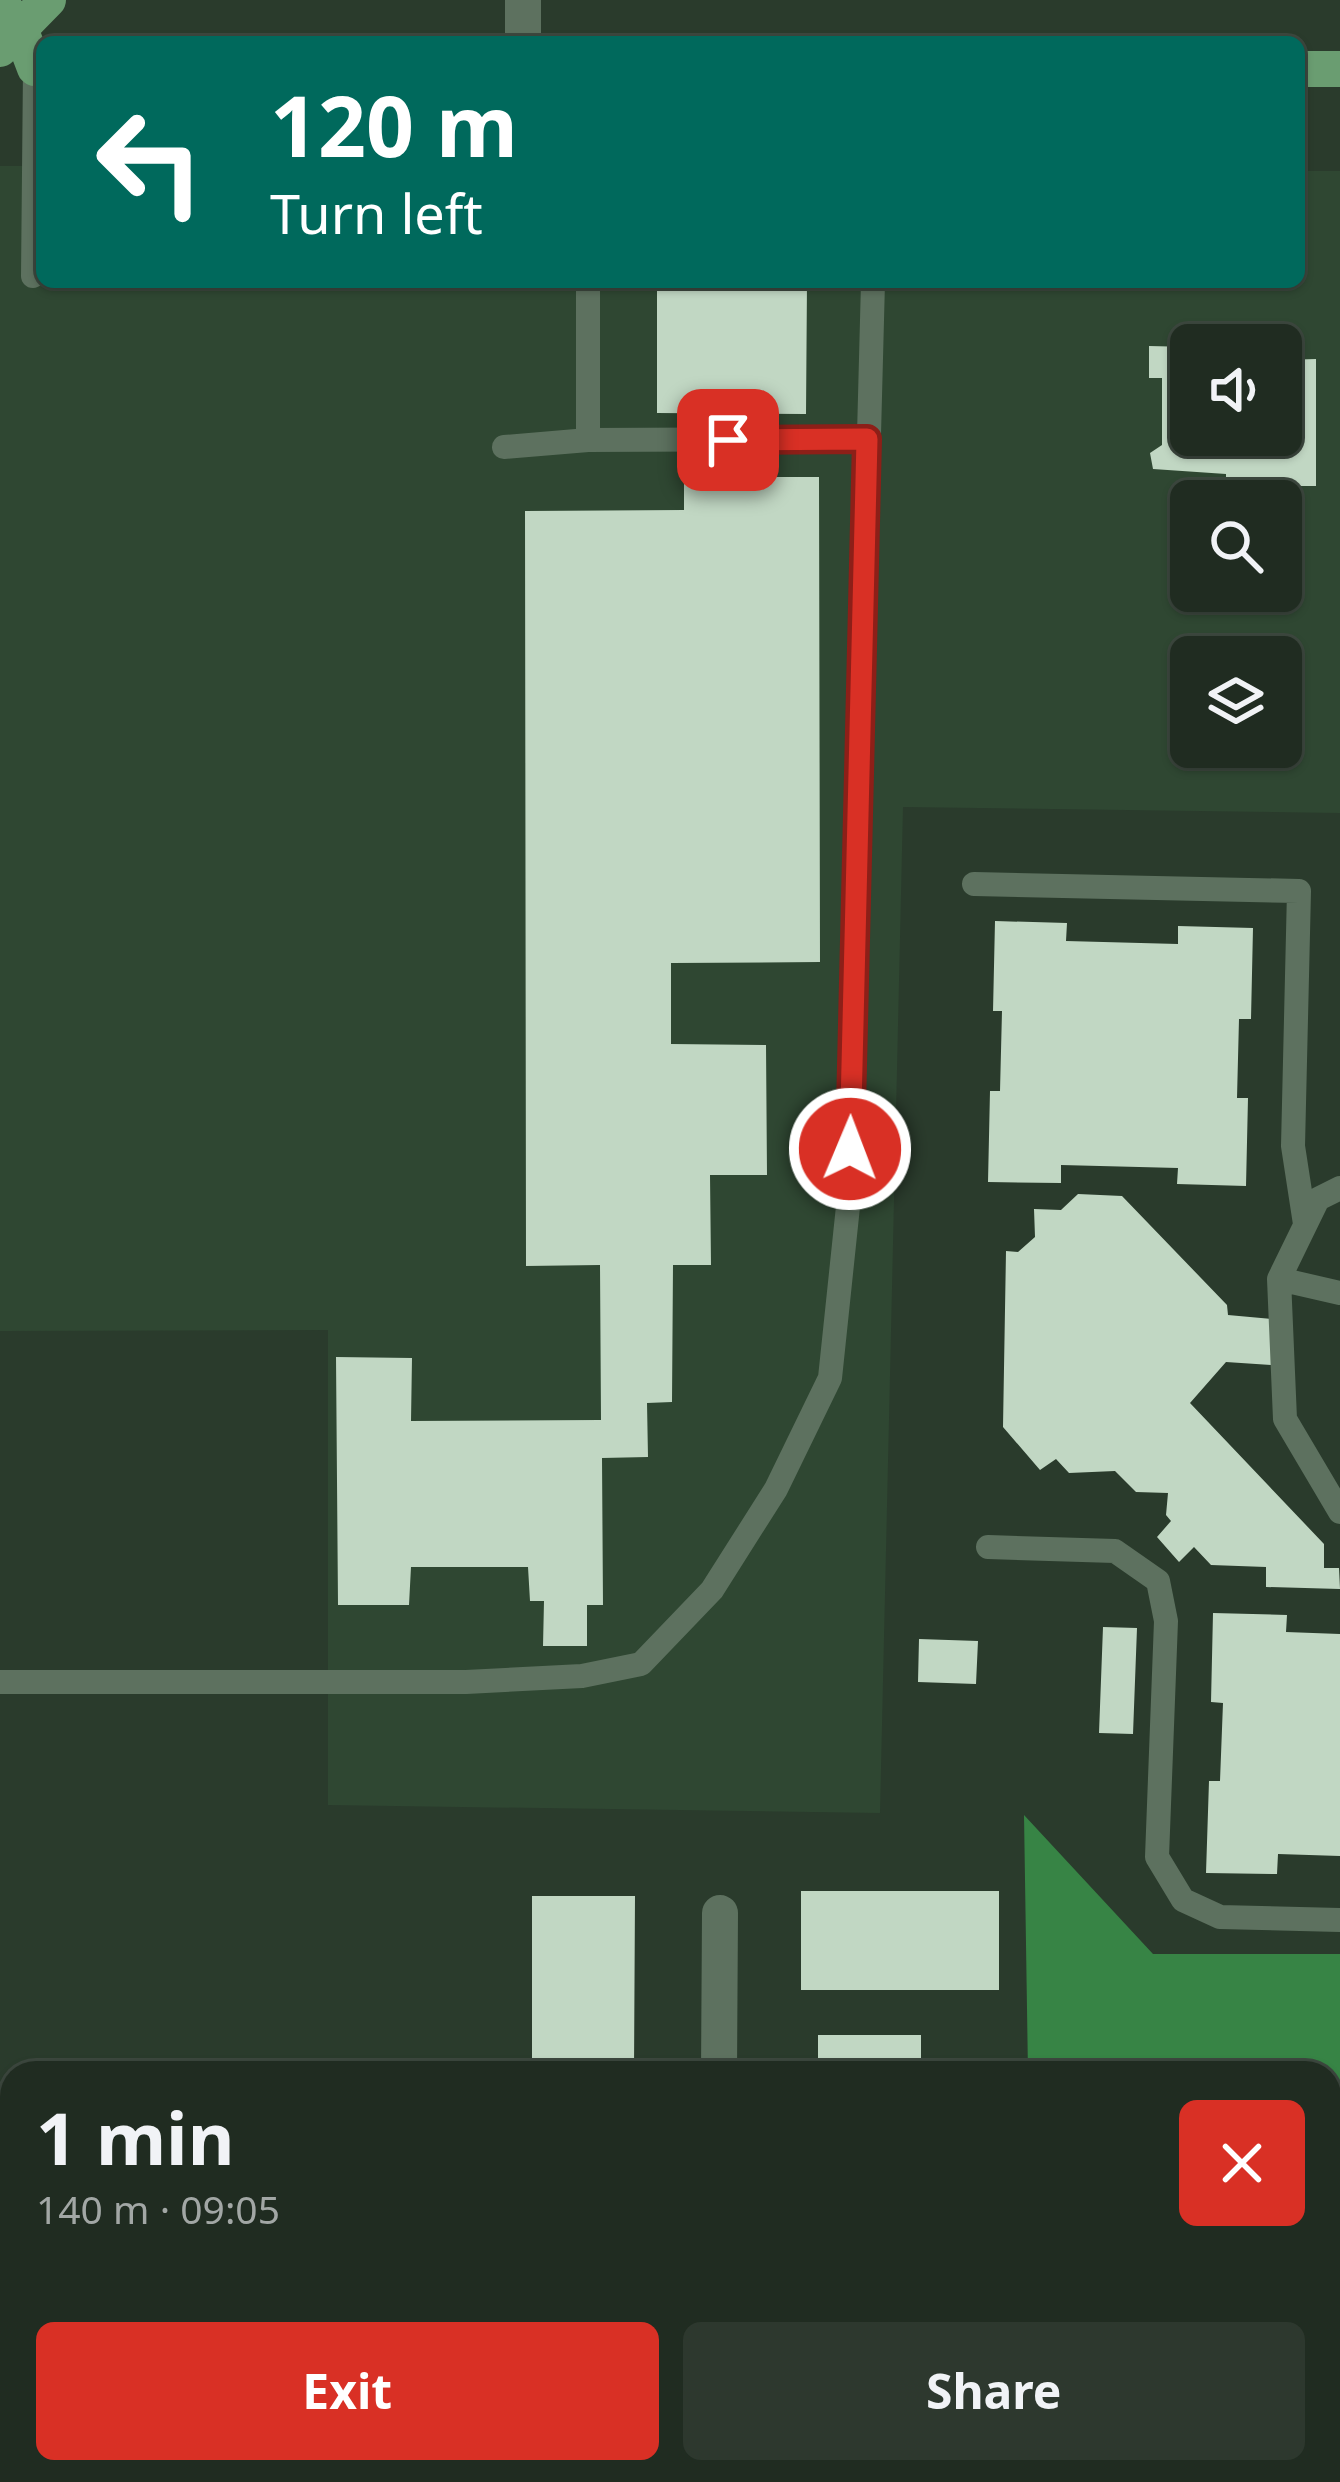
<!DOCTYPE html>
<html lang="en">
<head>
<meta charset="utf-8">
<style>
  body { margin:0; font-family:"Noto Sans",sans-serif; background:#2d382e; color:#f1f3f6; height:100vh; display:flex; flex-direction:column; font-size:45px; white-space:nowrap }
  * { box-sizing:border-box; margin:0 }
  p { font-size:39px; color:#a2a7a5 }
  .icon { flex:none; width:66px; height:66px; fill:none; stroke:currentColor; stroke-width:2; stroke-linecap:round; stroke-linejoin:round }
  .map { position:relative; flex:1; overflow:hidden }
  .details { position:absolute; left:0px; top:2061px; width:1341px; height:423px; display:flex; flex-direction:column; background:#202c21; border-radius:36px 36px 0 0; box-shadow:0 3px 9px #0004,0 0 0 3px #3d483f }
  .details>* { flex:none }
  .hud { position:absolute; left:36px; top:36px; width:1269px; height:252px; border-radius:18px; box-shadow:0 3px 9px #0004,0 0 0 3px #3d483f; background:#00695c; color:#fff; overflow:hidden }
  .tools { position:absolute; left:1170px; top:324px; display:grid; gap:24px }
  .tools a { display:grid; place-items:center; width:132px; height:132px; border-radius:18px; background:#202c21; box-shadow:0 3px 9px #0004,0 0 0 3px #3d483f; font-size:60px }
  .pin { position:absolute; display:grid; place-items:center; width:102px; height:102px; color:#fff; margin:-51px; border-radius:24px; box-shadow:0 6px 18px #0006 }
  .me { position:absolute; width:132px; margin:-66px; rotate:1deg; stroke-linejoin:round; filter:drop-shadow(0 0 9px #0008) }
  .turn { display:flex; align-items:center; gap:42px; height:252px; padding:0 36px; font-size:54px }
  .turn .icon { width:156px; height:156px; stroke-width:2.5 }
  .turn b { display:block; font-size:84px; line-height:102px }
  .round { display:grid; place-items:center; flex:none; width:126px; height:126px; border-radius:18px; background:#2d382e }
  .summary { display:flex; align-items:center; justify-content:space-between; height:204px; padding:0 36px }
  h1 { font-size:72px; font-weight:700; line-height:90px }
  .primary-button { display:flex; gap:24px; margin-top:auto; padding:24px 36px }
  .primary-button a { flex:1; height:138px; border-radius:18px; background:#d93025; color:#fff; font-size:48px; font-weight:700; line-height:138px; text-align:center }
  .primary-button a+a { background:#2d382e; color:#f1f3f6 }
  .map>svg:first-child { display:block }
  .built { fill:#2f4732; fill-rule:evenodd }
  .forest { fill:#378445 }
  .building { fill:#c1d7c3 }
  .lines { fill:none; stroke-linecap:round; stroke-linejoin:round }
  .lane { stroke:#5d715f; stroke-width:24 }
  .street { stroke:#5d715f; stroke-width:36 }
  .secondary { stroke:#5d715f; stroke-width:36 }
  .primary { stroke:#6a9d71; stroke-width:36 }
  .route-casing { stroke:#8d1f18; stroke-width:30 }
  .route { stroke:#d93025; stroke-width:21 }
</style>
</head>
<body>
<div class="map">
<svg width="1340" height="2482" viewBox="0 0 1340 2482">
  <rect width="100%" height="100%" fill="#2a3b2c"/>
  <path class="built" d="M 0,166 L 42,166 L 42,282 L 1299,282 L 1299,171 L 1340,171 L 1340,813 L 903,807 L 880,1813 L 328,1805 L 328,1330 L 0,1331 ZM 1191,345 L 1281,345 L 1281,435 L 1191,435 ZM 1191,501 L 1281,501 L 1281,591 L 1191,591 ZM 1191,657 L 1281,657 L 1281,747 L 1191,747 Z"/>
  <path class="forest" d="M 1024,1815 L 1153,1954 L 1340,1954 L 1340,2435 L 1329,2435 L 1329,2073 L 1028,2073 Z"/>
  <path class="building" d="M 657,282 L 807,282 L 806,414 L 657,413 Z
    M 1149,346 L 1191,347 L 1191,435 L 1281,435 L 1281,360 L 1316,359 L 1316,486 L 1262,486 L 1262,501 L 1226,501 L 1226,474 L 1153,469 L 1150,453 L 1162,445 L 1162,378 L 1149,378 Z
    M 684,477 L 819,477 L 820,962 L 671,963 L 671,1044 L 766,1045 L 767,1175 L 710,1175 L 711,1265 L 673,1265 L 672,1402 L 647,1403 L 648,1457 L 602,1458 L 603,1605 L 587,1605 L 587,1646 L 543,1646 L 544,1601 L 530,1601 L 528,1567 L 411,1567 L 409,1605 L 338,1605 L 336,1357 L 412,1358 L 411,1421 L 601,1420 L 600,1265 L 526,1266 L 525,511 L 684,510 Z
    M 995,921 L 1067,923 L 1066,941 L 1178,944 L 1178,926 L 1253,928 L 1251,1019 L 1239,1019 L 1237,1098 L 1248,1098 L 1246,1186 L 1177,1184 L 1178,1168 L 1061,1165 L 1061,1183 L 988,1182 L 990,1091 L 1000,1091 L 1002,1011 L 993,1011 Z
    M 1078,1194 L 1122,1196 L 1227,1305 L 1228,1315 L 1273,1319 L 1271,1365 L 1226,1362 L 1190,1403 L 1324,1544 L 1324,1568 L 1339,1568 L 1340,1589 L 1266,1587 L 1266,1567 L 1211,1565 L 1194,1547 L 1179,1562 L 1157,1537 L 1171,1521 L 1166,1515 L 1168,1493 L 1136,1492 L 1115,1471 L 1069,1473 L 1056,1459 L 1040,1470 L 1003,1427 L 1006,1251 L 1018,1252 L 1035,1237 L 1034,1209 L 1061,1210 Z
    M 1213,1613 L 1287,1615 L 1286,1632 L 1340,1634 L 1340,1856 L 1278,1854 L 1277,1874 L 1206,1873 L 1209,1781 L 1220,1781 L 1223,1703 L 1211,1702 Z
    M 1103,1627 L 1137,1628 L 1133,1734 L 1099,1733 Z
    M 919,1639 L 978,1641 L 976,1684 L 918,1682 Z
    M 801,1891 L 999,1891 L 999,1990 L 801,1990 Z
    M 532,1896 L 635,1896 L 634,2071 L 532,2071 Z
    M 818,2035 L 921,2035 L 921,2073 L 818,2073 Z
    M 0,2216 L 12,2216 L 12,2322 L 0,2322 Z"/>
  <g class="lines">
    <path class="lane" d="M 33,276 L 35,68
      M 588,282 L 588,440 L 867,439
      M 504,447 L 588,440
      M 974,884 L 1299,891 L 1293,1146 L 1305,1224
      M 1340,1188 L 1318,1199 L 1279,1279 L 1340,1293
      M 1279,1279 L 1285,1419 L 1340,1512
      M 988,1547 L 1115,1551 L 1158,1581 L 1166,1621 L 1157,1857 L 1183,1900 L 1220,1917 L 1340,1920
      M 0,1682 L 466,1682 L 582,1676 L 641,1664 L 712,1590 L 776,1489 L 830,1378 L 849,1197 L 873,282"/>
    <path class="street" d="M 523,42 L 523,0
      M 719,2073 L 720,1913
      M 0,2151 L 12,2151"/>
    <path class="secondary" d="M 1329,2463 L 1340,2463
      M 0,2473 L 485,2472"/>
    <path class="primary" d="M 0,3 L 19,26 L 35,68
      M 0,49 L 48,0
      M 1299,69 L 1340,69"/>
  </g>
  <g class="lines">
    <g class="route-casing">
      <path id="route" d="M 728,440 L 867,439 L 850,1149"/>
    </g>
    <use href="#route" class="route"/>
  </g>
</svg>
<div class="tools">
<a><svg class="icon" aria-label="sound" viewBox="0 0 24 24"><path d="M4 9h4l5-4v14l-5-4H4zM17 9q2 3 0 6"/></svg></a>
<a><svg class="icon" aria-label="search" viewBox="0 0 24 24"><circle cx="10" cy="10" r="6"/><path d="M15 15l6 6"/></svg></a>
<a><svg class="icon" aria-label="layers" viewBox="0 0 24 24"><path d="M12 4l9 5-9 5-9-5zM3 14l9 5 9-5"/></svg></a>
</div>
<div class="pin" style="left:728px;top:440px;background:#d93025"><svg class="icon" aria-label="arrive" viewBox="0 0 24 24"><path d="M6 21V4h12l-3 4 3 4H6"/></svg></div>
<svg class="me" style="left:850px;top:1149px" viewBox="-20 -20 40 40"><circle r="17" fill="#d93025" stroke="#fff" stroke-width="3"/><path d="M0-11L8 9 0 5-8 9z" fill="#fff"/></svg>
<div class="hud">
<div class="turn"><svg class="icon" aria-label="left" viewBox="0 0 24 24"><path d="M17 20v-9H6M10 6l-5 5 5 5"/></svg><div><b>120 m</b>Turn left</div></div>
</div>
<section class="details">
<div class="summary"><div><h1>1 min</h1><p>140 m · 09:05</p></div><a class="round" style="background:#d93025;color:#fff"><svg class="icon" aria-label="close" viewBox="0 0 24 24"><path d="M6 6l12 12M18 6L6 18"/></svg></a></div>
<div class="primary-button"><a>Exit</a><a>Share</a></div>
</section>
</div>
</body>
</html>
